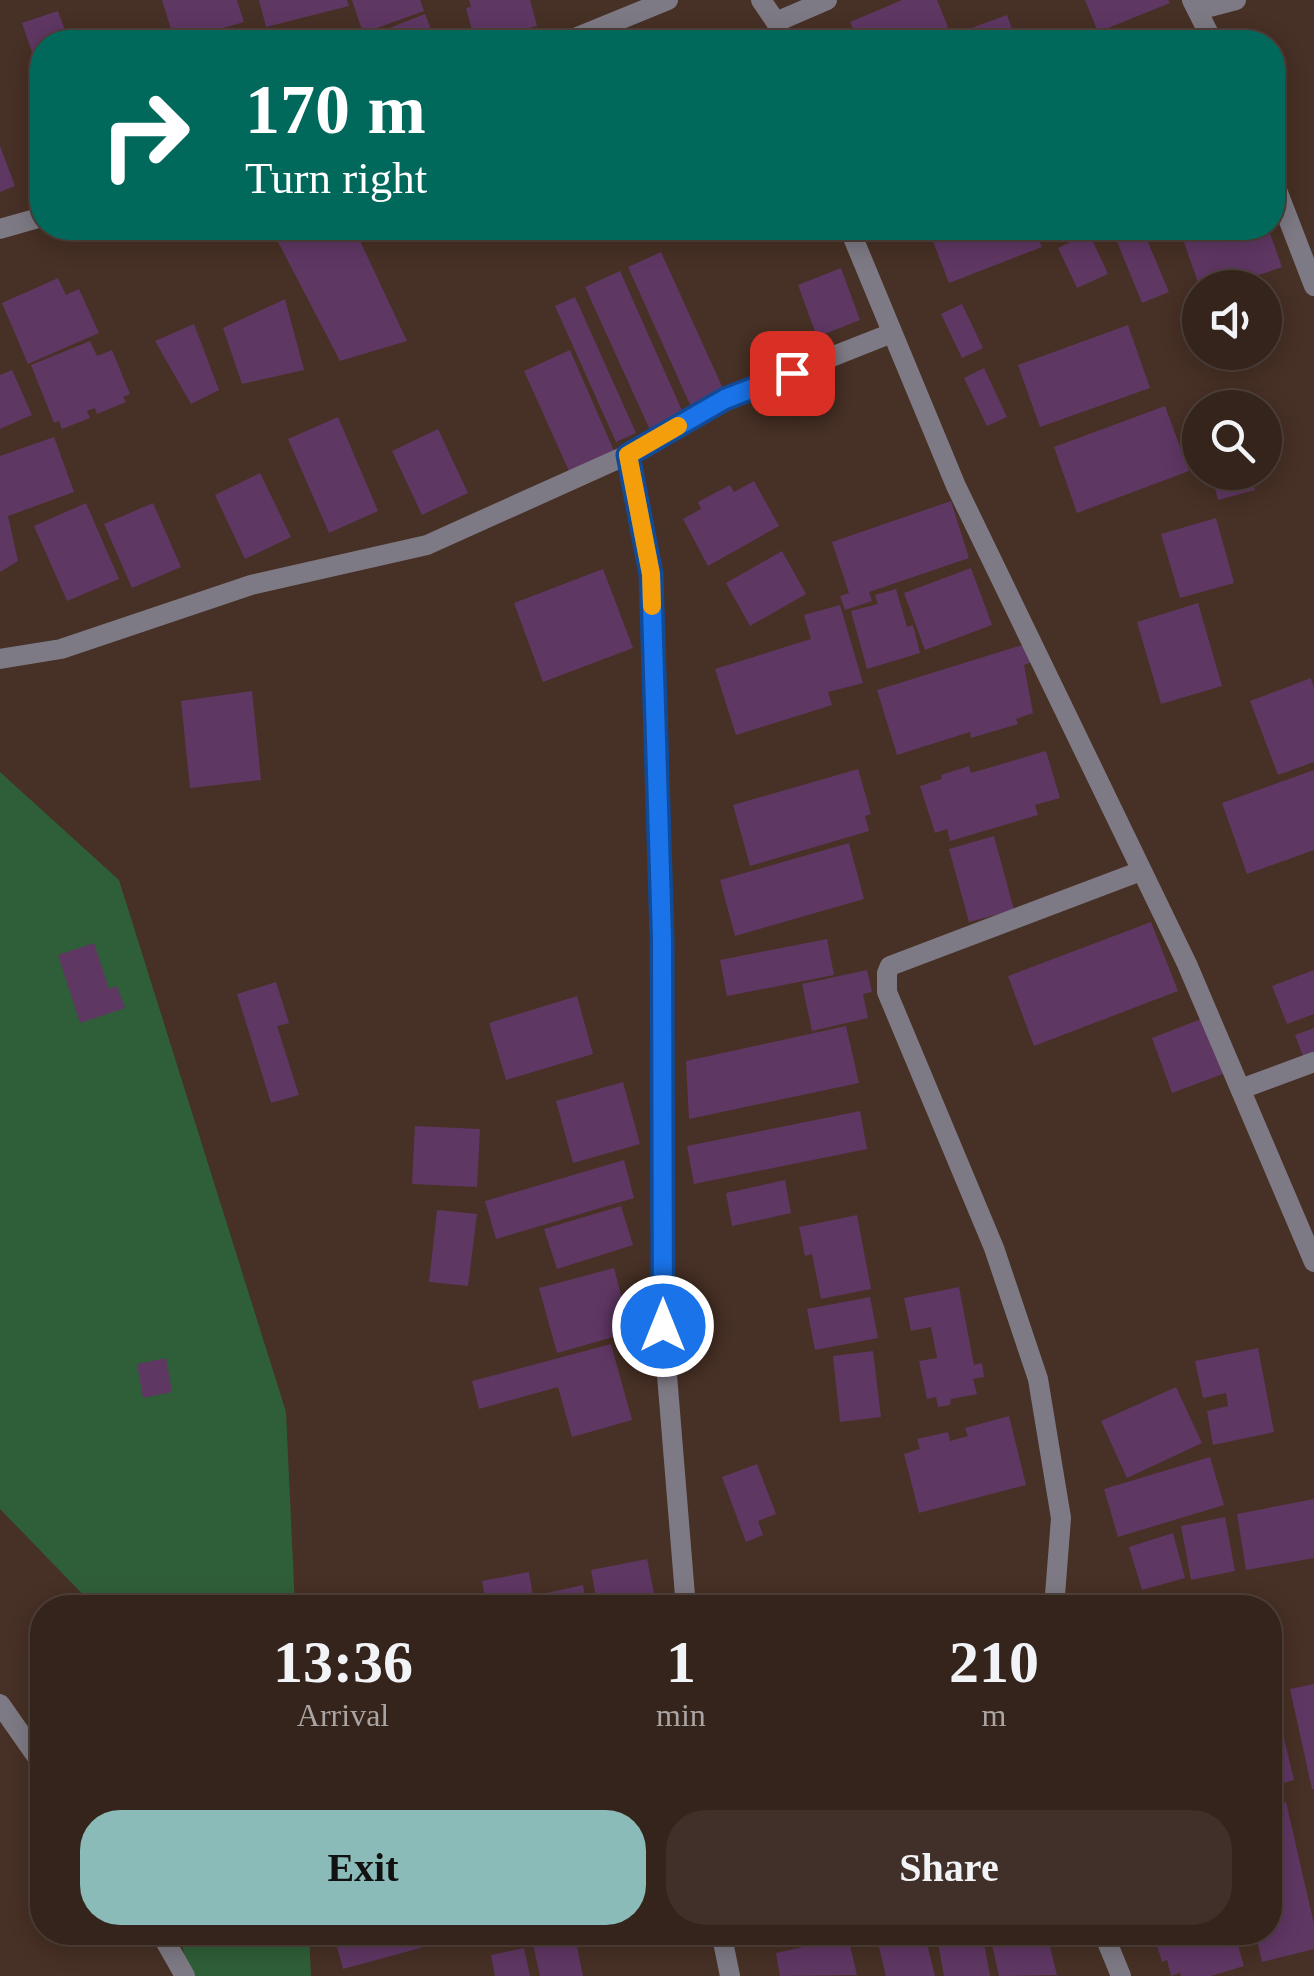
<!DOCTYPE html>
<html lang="en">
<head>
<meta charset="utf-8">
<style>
  body { margin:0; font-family:Georgia,serif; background:#403029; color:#f1f3f6; height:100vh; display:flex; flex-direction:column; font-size:38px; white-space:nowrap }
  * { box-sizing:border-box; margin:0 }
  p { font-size:32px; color:#aaa4a3 }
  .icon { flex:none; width:55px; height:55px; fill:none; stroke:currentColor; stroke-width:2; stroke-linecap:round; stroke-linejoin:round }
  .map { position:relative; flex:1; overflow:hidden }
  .side { position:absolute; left:30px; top:1595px; width:1252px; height:350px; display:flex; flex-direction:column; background:#35241c; border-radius:40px; box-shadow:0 5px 25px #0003,0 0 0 2px #4f413b }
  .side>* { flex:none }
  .top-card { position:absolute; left:30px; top:30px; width:1255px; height:210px; border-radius:40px; box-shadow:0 5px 25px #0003,0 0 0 2px #4f413b; background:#00695c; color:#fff; overflow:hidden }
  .tools { position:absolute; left:1182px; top:270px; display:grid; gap:20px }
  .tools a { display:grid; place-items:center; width:100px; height:100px; border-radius:50%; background:#35241c; box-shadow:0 5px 25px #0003,0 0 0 2px #4f413b; font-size:50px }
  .pin { position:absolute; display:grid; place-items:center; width:85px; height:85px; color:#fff; margin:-42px; border-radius:20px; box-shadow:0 5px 15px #0006 }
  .me { position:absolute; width:110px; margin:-55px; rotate:0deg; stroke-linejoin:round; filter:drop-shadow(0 0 8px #0008) }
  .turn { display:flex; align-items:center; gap:35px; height:210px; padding:0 50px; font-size:45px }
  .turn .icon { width:130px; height:130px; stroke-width:2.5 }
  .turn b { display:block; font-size:70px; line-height:85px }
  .eta { display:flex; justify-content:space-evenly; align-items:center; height:170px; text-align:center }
  .eta b { font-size:60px; font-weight:800; line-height:70px }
  .action { display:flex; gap:20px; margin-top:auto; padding:20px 50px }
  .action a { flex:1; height:115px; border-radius:40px; background:#8bbbb9; color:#111; font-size:40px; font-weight:800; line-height:115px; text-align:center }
  .action a+a { background:#403029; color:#f1f3f6 }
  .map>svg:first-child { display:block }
  .green { fill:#2f5f38 }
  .building { fill:#5f3763 }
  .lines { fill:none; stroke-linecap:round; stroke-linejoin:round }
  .street { stroke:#7e7a85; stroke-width:20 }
  .route-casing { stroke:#114b97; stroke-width:25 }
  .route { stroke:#1a73e8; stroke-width:18 }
  .slow { stroke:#f59e0b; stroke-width:18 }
</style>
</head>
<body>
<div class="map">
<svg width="1314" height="1976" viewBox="0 0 1314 1976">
  <rect width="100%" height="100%" fill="#473025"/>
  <path class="green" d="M 0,772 L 119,880 L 286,1412 L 295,1607 L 95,1607 L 0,1509 Z
    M 180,1933 L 309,1933 L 311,1976 L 188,1976 Z"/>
  <path class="building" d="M 162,0 L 237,0 L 244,22 L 175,42 Z
    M 259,0 L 347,0 L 349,6 L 266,27 Z
    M 352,0 L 420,0 L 424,11 L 363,33 Z
    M 469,0 L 530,0 L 537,26 L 475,42 L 466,8 L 471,7 Z
    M 902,0 L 937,0 L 948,27 L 910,42 L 859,42 L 850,22 Z
    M 1085,0 L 1168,0 L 1170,3 L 1098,32 Z
    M 58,11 L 69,42 L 42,42 L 42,82 L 22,23 Z
    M 425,14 L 436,42 L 366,42 L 364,38 Z
    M 1007,15 L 1017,42 L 949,42 L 947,37 Z
    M 0,146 L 15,186 L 0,192 Z
    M 308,228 L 354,228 L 407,341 L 340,361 L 277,240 Z
    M 928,228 L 1034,228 L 1042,247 L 949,283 Z
    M 1142,228 L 1169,292 L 1142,303 L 1116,239 Z
    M 1179,228 L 1268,228 L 1282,267 L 1222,288 L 1200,288 Z
    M 1089,233 L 1108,274 L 1077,288 L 1058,248 Z
    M 661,252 L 725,393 L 692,409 L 628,267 Z
    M 841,268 L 860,320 L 817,337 L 798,285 Z
    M 620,271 L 684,415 L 650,430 L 585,287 Z
    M 58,278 L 66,295 L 79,289 L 99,333 L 28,364 L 2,303 Z
    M 575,297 L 636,433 L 616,442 L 555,306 Z
    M 285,299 L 304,370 L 242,384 L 223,328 Z
    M 962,304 L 983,348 L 962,358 L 941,314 Z
    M 194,324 L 219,390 L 191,404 L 155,341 Z
    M 1128,325 L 1150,388 L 1040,427 L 1018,365 Z
    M 90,341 L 97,356 L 112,350 L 130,394 L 123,397 L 126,402 L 97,414 L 95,408 L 87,411 L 90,418 L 62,429 L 59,421 L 54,423 L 31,365 Z
    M 570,350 L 614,451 L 569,471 L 524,371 Z
    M 984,368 L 1007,417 L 987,426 L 964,378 Z
    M 12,370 L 32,415 L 0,429 L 0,375 Z
    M 1165,406 L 1189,471 L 1077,513 L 1054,447 Z
    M 338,417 L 378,511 L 329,533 L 288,439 Z
    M 438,429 L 468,493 L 422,515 L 392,451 Z
    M 54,437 L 74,492 L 8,516 L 18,561 L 0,572 L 0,456 Z
    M 1211,472 L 1250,472 L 1255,490 L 1218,500 Z
    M 260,473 L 291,537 L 245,559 L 215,495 Z
    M 754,481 L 779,526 L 708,566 L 683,519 L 701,509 L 698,502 L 730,485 L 734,492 Z
    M 951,501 L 969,558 L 869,592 L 872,601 L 845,610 L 840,596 L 849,593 L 832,542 Z
    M 86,503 L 119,579 L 67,601 L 34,526 Z
    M 153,503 L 181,567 L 132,588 L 104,524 Z
    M 1216,518 L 1234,583 L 1180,598 L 1161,534 Z
    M 782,551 L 806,594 L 750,626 L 726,583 Z
    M 971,568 L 992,625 L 925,650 L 904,593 Z
    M 603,569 L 633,648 L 543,682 L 514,603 Z
    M 896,589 L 907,627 L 913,625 L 920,653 L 867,669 L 851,611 L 878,604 L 875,595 Z
    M 1198,603 L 1222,686 L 1161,704 L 1137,622 Z
    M 840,605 L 863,683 L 828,692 L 832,705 L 736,735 L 715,669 L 811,639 L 804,615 Z
    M 1032,642 L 1037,660 L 1024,665 L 1033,713 L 1016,719 L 1018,724 L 971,738 L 970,732 L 897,755 L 877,690 Z
    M 1311,678 L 1314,688 L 1314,762 L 1278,775 L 1250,701 Z
    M 252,691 L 261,780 L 190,788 L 181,701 Z
    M 1046,751 L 1060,798 L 1035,805 L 1038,815 L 950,841 L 947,829 L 935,833 L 920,786 L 942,779 L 941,775 L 969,766 L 971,773 Z
    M 858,769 L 871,814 L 865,816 L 869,831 L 750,866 L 733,805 Z
    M 1314,770 L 1314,850 L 1247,874 L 1222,803 Z
    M 994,836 L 1014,910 L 969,922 L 949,849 Z
    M 849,843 L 864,899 L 735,936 L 720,880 Z
    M 1151,922 L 1178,991 L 1034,1046 L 1008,976 Z
    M 827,939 L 834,975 L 727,996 L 720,960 Z
    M 94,943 L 109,989 L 117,986 L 125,1008 L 80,1023 L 58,955 Z
    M 867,970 L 872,992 L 863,994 L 868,1018 L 812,1031 L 802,984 Z
    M 1314,970 L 1314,1014 L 1287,1024 L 1272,986 Z
    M 276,982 L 289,1023 L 277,1026 L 299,1095 L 271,1103 L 237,994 Z
    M 577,996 L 593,1054 L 506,1080 L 489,1023 Z
    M 1201,1019 L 1223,1074 L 1172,1093 L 1152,1038 Z
    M 846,1026 L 859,1083 L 689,1119 L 686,1061 Z
    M 1314,1028 L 1314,1061 L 1306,1064 L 1295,1035 Z
    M 623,1082 L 640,1144 L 573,1163 L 556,1101 Z
    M 860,1111 L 867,1149 L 694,1184 L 687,1146 Z
    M 415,1126 L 480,1129 L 477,1187 L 412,1184 Z
    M 624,1160 L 634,1198 L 496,1239 L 485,1201 Z
    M 785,1180 L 791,1213 L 732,1226 L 726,1193 Z
    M 621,1206 L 633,1245 L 557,1269 L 544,1229 Z
    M 437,1210 L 477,1214 L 468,1286 L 429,1282 Z
    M 857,1215 L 871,1289 L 821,1299 L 812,1254 L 805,1256 L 799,1227 Z
    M 614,1268 L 631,1332 L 557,1353 L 539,1288 Z
    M 959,1287 L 974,1365 L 982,1363 L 984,1377 L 973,1379 L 977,1394 L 951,1399 L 950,1405 L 938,1407 L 936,1397 L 927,1399 L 919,1361 L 937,1358 L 931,1327 L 911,1331 L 904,1298 Z
    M 870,1297 L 878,1338 L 815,1350 L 807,1309 Z
    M 611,1344 L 632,1420 L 572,1437 L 558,1387 L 479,1409 L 472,1381 Z
    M 1258,1348 L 1274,1432 L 1213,1445 L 1207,1411 L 1228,1406 L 1226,1393 L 1203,1398 L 1195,1361 Z
    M 873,1351 L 881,1417 L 840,1422 L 833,1356 Z
    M 166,1358 L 172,1392 L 143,1398 L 137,1364 Z
    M 1176,1387 L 1202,1443 L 1127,1478 L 1101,1421 Z
    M 1009,1416 L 1026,1485 L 919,1513 L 904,1454 L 920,1449 L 917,1439 L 948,1432 L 950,1441 L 968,1436 L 965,1428 Z
    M 1210,1457 L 1224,1505 L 1118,1537 L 1104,1489 Z
    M 757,1464 L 776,1514 L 758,1521 L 763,1535 L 746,1542 L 722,1477 Z
    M 1314,1499 L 1314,1558 L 1246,1570 L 1237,1514 Z
    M 1225,1517 L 1235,1571 L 1191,1580 L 1181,1526 Z
    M 1173,1533 L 1185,1578 L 1142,1590 L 1129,1547 Z
    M 647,1559 L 657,1608 L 598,1608 L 591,1570 Z
    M 529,1572 L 535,1608 L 487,1608 L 482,1581 Z
    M 583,1585 L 587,1608 L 550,1608 L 547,1593 Z
    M 1314,1684 L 1314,1789 L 1312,1789 L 1290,1689 Z
    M 1278,1685 L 1283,1708 L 1277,1709 L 1294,1780 L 1270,1787 L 1270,1687 Z
    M 1286,1802 L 1314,1924 L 1314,1949 L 1262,1962 L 1257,1940 L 1246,1942 L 1243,1932 L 1270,1932 L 1270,1806 Z
    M 333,1932 L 359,1932 L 360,1937 L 377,1932 L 420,1932 L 424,1947 L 343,1969 Z
    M 560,1932 L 574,1932 L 583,1976 L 540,1976 L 532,1939 Z
    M 902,1932 L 924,1932 L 935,1976 L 886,1976 L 877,1939 Z
    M 936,1932 L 982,1932 L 990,1976 L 944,1976 Z
    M 989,1932 L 1055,1932 L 1058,1945 L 1050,1947 L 1057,1975 L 999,1976 Z
    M 1153,1932 L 1234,1932 L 1244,1966 L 1211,1976 L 1181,1976 L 1180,1973 L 1171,1976 L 1167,1960 L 1162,1962 Z
    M 848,1937 L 857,1975 L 780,1976 L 776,1953 Z
    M 524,1948 L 530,1976 L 495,1976 L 491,1955 Z"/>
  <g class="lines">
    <path class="street" d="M 761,0 L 776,22 L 783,42
      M 1192,0 L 1213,42
      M 1198,10 L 1236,0
      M 776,22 L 827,0
      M 565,42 L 668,0
      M 1272,177 L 1314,286
      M 849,228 L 956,486 L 1187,964 L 1314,1262
      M 0,229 L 42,217
      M 627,455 L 651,574 L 662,938 L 663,1326 L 686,1608
      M 0,659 L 61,649 L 251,585 L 427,545 L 627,455 L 725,399 L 892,333
      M 1241,1089 L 1314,1062
      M 1054,1608 L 1061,1518 L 1038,1379 L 994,1248 L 887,992 L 887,973 L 890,966 L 1141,871
      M 0,1704 L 42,1764
      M 160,1932 L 185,1976
      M 721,1932 L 730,1976
      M 1103,1932 L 1121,1976"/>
  </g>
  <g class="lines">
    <g class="route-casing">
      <path id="route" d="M 663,1326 L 662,938 L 651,574 L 628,455 L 725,399 L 792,373"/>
    </g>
    <use href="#route" class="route"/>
    <path class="slow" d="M 652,606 L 651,574 L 628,455 L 678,426"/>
  </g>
</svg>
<div class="tools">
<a><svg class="icon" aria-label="sound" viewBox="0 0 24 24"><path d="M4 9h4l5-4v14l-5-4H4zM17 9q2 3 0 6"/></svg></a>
<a><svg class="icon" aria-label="search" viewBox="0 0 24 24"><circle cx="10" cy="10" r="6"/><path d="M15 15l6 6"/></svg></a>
</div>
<div class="pin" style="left:792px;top:373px;background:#d93025"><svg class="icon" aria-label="arrive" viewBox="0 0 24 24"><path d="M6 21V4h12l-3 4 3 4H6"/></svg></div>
<svg class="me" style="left:663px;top:1326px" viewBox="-20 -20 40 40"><circle r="17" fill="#1a73e8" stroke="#fff" stroke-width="3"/><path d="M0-11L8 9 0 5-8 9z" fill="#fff"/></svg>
<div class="top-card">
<div class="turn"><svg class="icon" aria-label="right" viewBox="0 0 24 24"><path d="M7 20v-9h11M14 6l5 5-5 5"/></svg><div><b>170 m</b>Turn right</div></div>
</div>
<section class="side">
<div class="eta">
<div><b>13:36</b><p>Arrival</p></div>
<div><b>1</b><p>min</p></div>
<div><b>210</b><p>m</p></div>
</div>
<div class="action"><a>Exit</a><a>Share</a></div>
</section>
</div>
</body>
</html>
